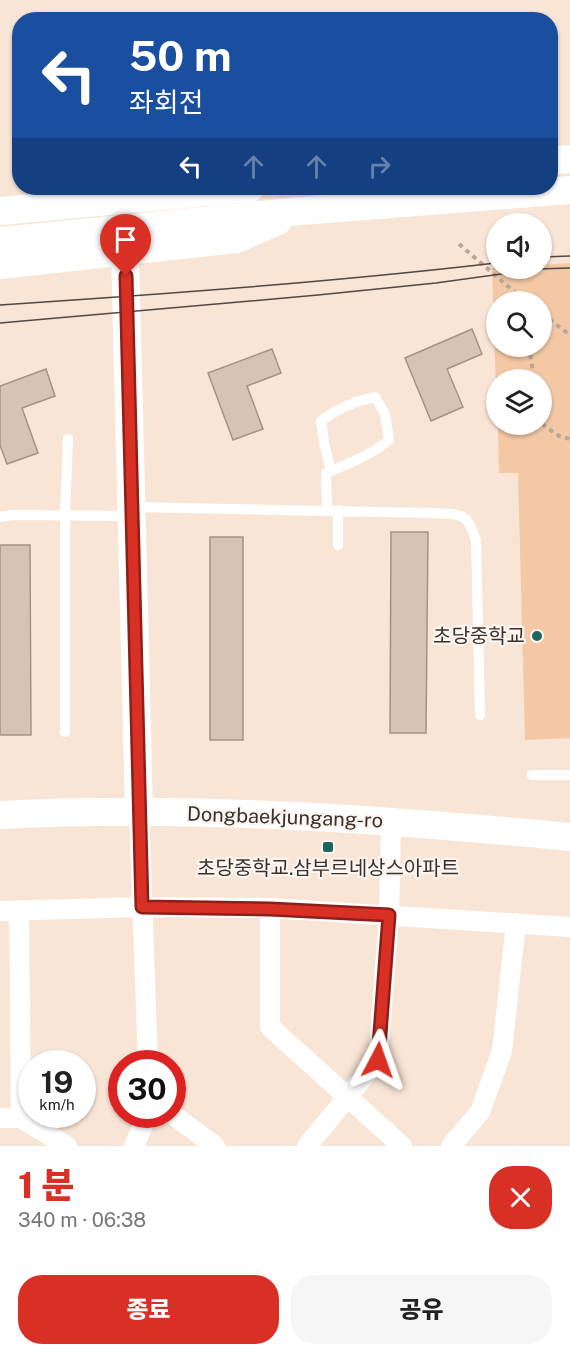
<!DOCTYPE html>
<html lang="ko">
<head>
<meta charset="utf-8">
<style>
  body { margin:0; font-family:"Public Sans","Noto Sans KR",sans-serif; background:#f6f6f6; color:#222; height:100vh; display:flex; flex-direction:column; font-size:22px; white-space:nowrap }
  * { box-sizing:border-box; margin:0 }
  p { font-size:20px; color:#767676 }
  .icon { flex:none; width:33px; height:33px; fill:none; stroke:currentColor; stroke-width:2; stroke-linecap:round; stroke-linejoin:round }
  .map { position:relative; height:1146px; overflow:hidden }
  .details { display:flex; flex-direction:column; background:#fff; flex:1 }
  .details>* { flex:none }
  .top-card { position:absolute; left:12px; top:12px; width:546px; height:183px; border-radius:24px; box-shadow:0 2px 4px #0004; background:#1a4fa0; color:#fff; overflow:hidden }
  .controls { position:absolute; left:486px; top:213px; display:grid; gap:12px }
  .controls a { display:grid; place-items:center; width:66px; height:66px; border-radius:50%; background:#fff; box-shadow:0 2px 4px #0004; font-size:30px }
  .speed { position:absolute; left:18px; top:1050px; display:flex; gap:12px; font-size:30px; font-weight:700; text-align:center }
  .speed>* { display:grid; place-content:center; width:78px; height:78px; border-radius:50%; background:#fff; box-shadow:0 2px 4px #0004; line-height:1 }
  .speed small { font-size:15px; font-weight:400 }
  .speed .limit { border:9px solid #d22; background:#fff; color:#111 }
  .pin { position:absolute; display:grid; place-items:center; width:51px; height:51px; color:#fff; margin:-62px -26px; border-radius:50% 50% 50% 0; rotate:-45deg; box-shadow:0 0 6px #0007 }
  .pin .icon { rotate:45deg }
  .me { position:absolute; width:66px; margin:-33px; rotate:4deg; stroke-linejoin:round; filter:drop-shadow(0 0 4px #0008) }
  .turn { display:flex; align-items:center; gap:21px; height:126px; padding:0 18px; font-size:27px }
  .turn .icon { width:78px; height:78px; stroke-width:2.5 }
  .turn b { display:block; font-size:42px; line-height:51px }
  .lanes { display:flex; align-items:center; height:57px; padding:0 18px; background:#0003; justify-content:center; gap:30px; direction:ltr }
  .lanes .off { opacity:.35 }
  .round { display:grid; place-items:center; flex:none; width:63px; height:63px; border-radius:24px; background:#f6f6f6 }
  .overview { display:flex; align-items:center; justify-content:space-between; height:102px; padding:0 18px }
  h1 { font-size:36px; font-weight:800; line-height:45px; color:#d93025 }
  .action { display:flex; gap:12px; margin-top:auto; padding:12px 18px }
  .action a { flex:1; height:69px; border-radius:24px; background:#d93025; color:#fff; font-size:24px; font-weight:800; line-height:69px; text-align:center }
  .action a+a { background:#f6f6f6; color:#222 }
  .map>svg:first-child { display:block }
  .green { fill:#f4c8a4; fill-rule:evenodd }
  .building { fill:#d6c3b4; stroke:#a49284; stroke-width:1.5 }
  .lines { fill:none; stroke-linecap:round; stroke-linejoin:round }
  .path { stroke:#b6a79b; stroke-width:4; stroke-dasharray:4.5 4.5; stroke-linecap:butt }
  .lane { stroke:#fff; stroke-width:10 }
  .street { stroke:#fff; stroke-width:20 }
  .secondary { stroke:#fff; stroke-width:28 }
  .tram { stroke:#514841; stroke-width:1.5 }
  .route-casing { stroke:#8d1f18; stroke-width:15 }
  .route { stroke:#d93025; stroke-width:10 }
  .poi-dot { fill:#1d665d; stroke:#fdf5ef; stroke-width:2 }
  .labels { text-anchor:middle; stroke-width:4.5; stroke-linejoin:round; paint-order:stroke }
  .poi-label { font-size:20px; fill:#39322c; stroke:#fdf5ef; text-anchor:end }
  .street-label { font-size:20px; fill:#39322c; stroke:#fdf5ef }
</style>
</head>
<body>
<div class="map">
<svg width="570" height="1146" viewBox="0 0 570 1146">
  <rect width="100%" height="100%" fill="#f9e5d6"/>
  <path class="green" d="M 570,263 L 570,738 L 525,740 L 518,473 L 499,473 L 498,425 L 542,424 L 542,380 L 496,380 L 496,389 L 492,268 L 542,268 L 542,265 ZM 496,302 L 542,302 L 542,346 L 496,346 Z"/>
  <path class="building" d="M 472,329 L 482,354 L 447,369 L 463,407 L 431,421 L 405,358 Z
    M 272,349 L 281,373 L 247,386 L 263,429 L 233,440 L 208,373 Z
    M 46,369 L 55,396 L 22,408 L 38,453 L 7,464 L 0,445 L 0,386 Z
    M 391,532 L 428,532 L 426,733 L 390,733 Z
    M 210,537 L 243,537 L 243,740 L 210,740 Z
    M 0,545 L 30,545 L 31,735 L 0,735 Z"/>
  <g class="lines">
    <path class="path" d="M 459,244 L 526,302
      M 542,314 L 570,335
      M 529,346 L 533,373 L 531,380
      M 542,424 L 559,436 L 570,439"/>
    <path class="lane" d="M 132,507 L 432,513 C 461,515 467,510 476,541 L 480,715
      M 327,510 L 326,473 C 348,464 371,455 389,440 L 385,414 L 375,397 C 355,401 338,408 321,421 L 324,443 L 331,471
      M 338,510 L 338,545
      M 0,517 L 12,515 L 131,516
      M 65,732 L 65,516 L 68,439
      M 532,775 L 570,775"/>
    <path class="street" d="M 139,810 L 148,1064
      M 270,908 L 270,1027 L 402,1146
      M 0,911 L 142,907 L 270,908 L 570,927
      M 19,911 L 21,1118
      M 172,1114 L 215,1146
      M 0,1118 L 21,1118 L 67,1146
      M 134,1146 L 148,1114
      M 307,1146 L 378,1060 L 389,915 L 391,821
      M 451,1146 L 480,1112 L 502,1051 L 516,923"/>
    <path class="secondary" d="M 550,161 L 570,159
      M 0,211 L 250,188
      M 0,241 L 301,211 L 570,190
      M 125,253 L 139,810
      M 0,265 L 237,239 L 278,221
      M 0,815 C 190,805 381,819 570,837"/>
    <path class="tram" d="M 542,257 L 570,256
      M 0,305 C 166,294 332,282 496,263
      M 0,323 L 318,295 L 436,283 L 537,269 L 570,268"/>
  </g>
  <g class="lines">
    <g class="route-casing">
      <path id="route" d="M 126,276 L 142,907 L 270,909 L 389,915 L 378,1060"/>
    </g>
    <use href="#route" class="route"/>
  </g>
  <g class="poi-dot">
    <circle cx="537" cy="636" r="6"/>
    <rect x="322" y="841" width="12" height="12" rx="3"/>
  </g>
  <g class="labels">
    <g class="poi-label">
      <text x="525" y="643">초당중학교</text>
      <text x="328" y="875" text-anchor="middle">초당중학교.삼부르네상스아파트</text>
    </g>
    <g class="street-label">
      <text transform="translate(285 817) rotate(2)" y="7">Dongbaekjungang-ro</text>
    </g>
  </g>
</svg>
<div class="controls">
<a><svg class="icon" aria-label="sound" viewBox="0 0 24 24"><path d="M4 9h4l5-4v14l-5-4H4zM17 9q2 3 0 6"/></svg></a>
<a><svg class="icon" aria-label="search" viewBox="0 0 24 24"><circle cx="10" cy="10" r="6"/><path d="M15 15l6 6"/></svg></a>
<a><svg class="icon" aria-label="layers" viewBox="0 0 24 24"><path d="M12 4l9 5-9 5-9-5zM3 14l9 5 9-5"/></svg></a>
</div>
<div class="speed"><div>19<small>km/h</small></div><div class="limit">30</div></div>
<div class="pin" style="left:126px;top:276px;background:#d93025"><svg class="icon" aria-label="arrive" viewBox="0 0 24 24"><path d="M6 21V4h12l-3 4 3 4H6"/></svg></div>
<svg class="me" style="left:378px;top:1060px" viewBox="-20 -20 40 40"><path d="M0-17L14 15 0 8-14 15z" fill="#d93025" stroke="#fff" stroke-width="4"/></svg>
<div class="top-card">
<div class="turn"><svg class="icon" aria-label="left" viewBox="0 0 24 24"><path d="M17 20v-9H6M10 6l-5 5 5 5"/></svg><div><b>50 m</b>좌회전</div></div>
<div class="lanes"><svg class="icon" aria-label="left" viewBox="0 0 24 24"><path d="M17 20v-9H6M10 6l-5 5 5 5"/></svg><svg class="icon off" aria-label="ahead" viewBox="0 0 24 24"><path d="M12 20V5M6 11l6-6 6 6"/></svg><svg class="icon off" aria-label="ahead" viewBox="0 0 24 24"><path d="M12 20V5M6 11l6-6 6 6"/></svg><svg class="icon off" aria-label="right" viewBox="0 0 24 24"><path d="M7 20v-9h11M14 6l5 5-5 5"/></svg></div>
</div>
</div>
<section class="details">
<div class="overview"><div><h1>1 분</h1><p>340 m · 06:38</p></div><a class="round" style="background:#d93025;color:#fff"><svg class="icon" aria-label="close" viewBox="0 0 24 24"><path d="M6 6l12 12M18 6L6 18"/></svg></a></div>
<div class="action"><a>종료</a><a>공유</a></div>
</section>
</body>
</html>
